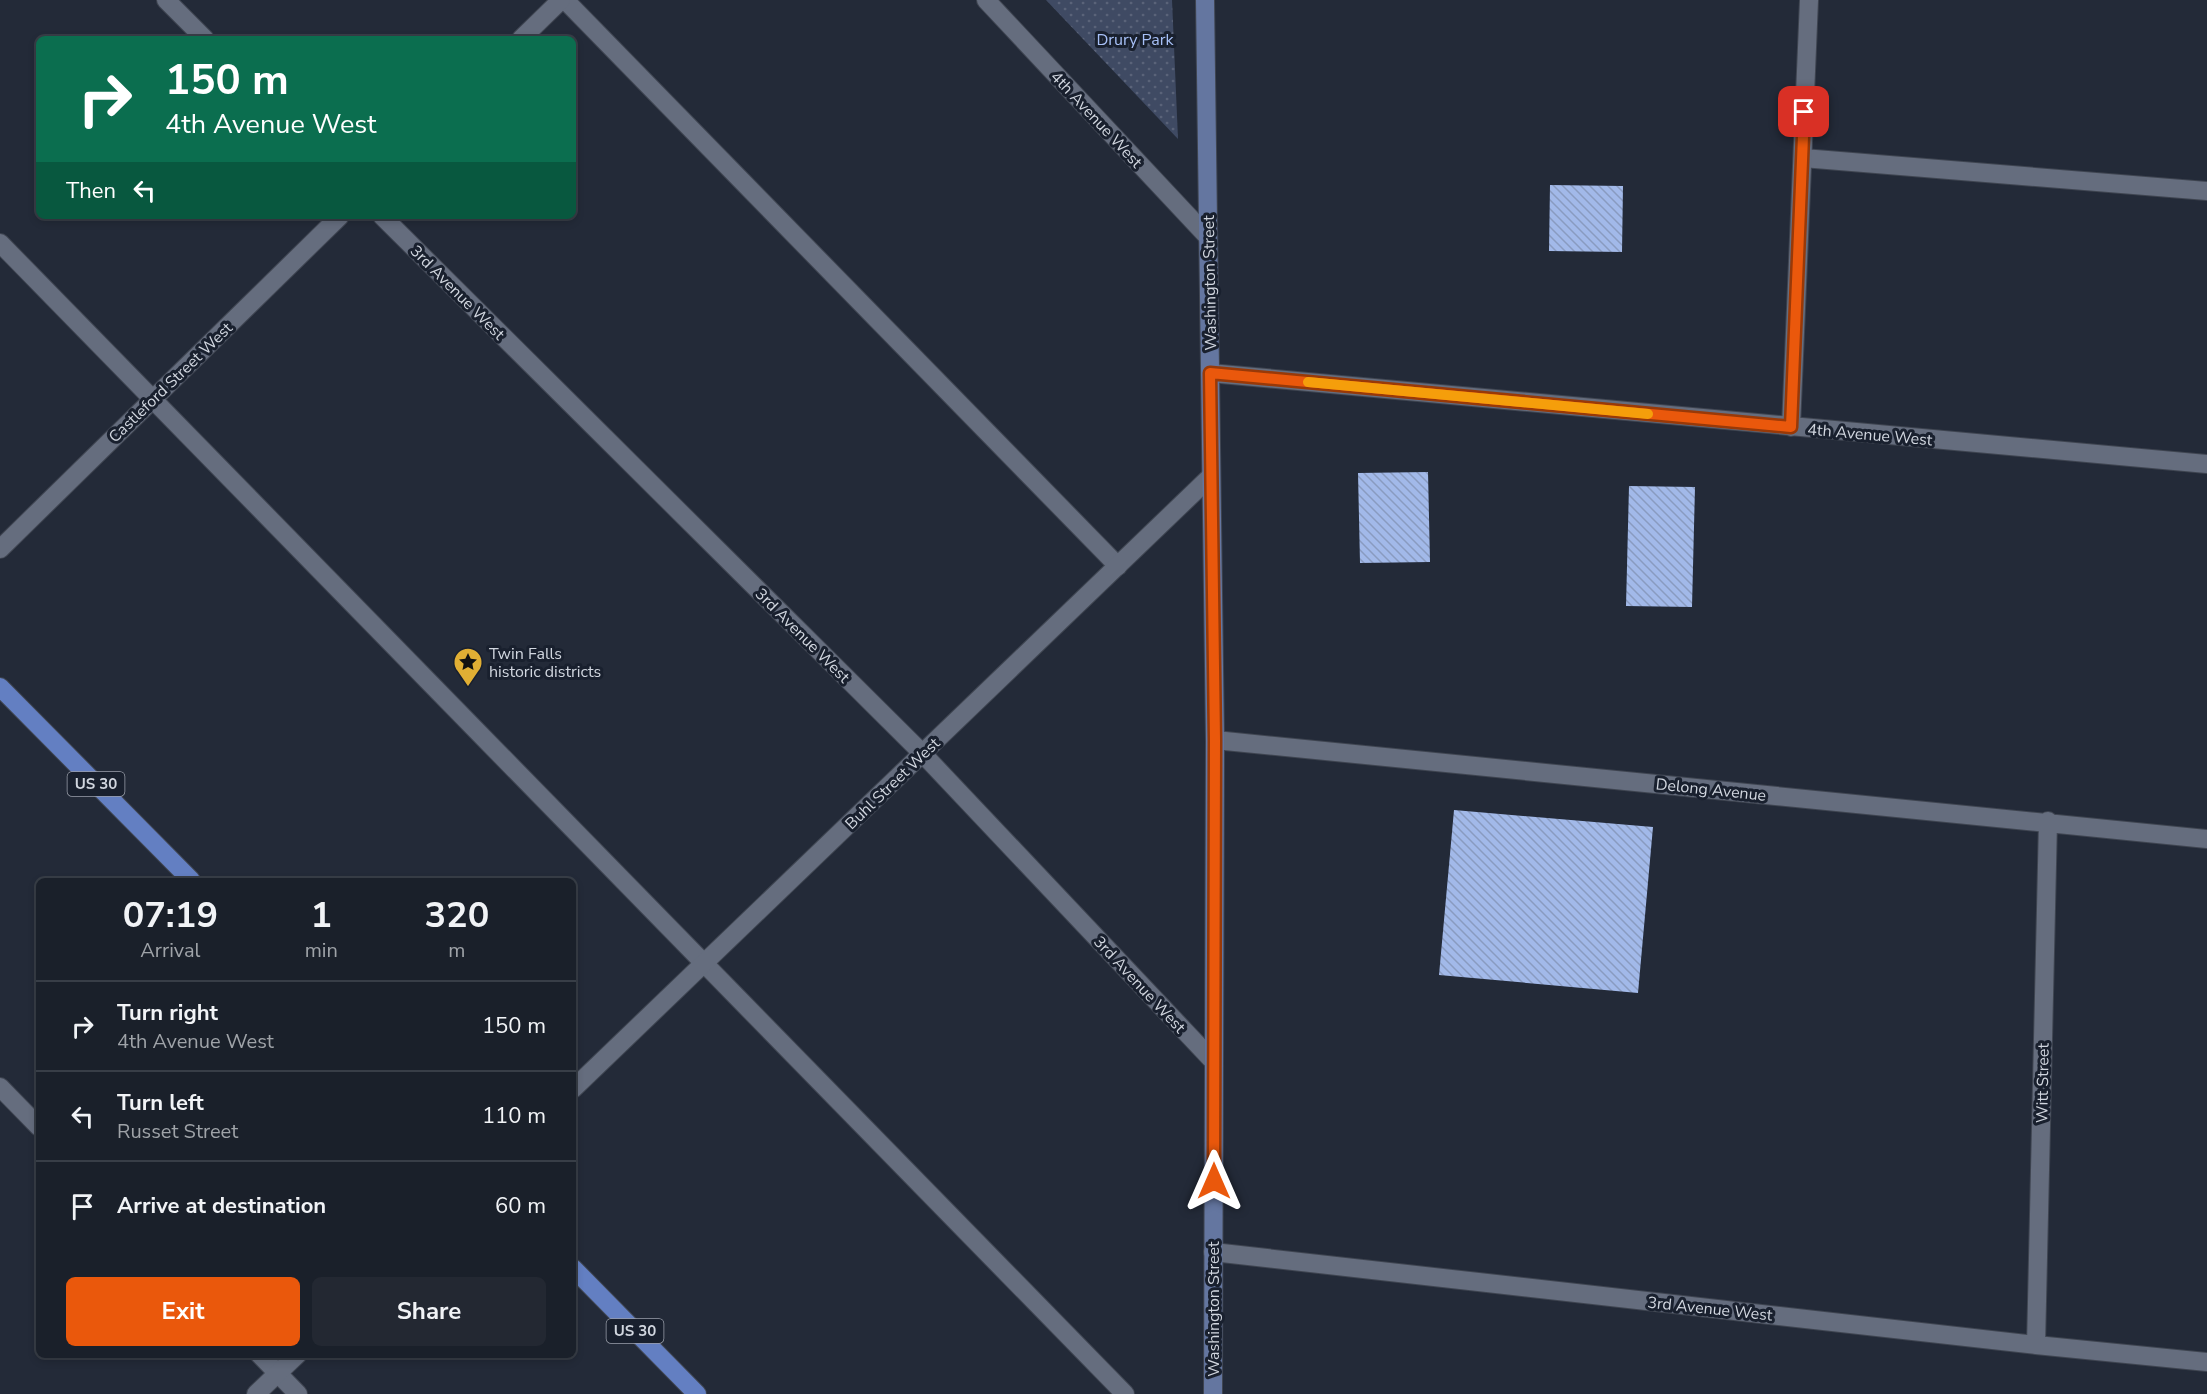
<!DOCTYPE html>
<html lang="en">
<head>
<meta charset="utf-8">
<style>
  body { margin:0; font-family:"Nunito Sans",sans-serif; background:#232832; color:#f1f3f6; height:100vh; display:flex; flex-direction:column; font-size:22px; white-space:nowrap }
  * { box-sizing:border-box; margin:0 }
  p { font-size:20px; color:#9fa3a8 }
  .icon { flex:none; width:33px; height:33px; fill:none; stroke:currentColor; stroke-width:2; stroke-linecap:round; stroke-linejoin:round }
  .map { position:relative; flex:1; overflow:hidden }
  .details { position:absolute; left:36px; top:878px; width:540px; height:480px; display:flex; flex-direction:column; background:#1a202a; border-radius:9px; box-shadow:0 3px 9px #0003,0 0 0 2px #383e47 }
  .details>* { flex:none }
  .hud { position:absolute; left:36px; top:36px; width:540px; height:183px; border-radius:9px; box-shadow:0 3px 9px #0003,0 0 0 2px #383e47; background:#0b6e4f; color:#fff; overflow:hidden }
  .pin { position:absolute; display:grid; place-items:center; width:51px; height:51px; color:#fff; margin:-26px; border-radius:12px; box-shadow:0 3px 9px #0006 }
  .me { position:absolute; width:66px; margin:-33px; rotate:0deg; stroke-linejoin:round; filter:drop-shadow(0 0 4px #0008) }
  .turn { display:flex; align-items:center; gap:21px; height:126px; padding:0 30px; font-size:27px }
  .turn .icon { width:78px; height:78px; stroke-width:2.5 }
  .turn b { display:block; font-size:42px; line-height:51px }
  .then { display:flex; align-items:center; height:57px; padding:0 30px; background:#0003; gap:12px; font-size:22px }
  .eta { display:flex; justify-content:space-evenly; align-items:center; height:102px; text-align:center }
  .eta b { font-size:36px; font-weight:700; line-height:42px }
  .primary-button { display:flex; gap:12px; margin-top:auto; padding:12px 30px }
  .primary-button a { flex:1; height:69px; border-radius:9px; background:#ea580c; color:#fff; font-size:24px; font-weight:700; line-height:69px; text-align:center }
  .primary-button a+a { background:#232832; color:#f1f3f6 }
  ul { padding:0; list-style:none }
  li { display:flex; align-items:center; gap:18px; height:90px; padding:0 30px; border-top:2px solid #383e47 }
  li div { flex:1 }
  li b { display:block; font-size:22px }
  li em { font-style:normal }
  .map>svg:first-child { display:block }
  .grass { fill:url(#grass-dots) }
  .building { fill:url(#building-back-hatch) }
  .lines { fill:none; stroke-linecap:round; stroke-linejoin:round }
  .lane-casing { stroke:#3f4551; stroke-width:20 }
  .street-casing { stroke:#3f4551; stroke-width:20 }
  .secondary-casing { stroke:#3f4551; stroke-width:20 }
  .primary-casing { stroke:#3f4551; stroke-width:20 }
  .lane { stroke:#656d7e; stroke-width:18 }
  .street { stroke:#656d7e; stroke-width:18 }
  .secondary { stroke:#6476a0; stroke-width:18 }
  .primary { stroke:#637fc2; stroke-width:18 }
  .route-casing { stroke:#983908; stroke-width:15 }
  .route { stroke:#ea580c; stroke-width:10 }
  .slow { stroke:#f59e0b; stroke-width:10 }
  .labels { text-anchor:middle; stroke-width:6; stroke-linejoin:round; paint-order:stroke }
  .shield { fill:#19202e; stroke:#9a9faa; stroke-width:1.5 }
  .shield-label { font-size:15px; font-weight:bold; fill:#d1d6df }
  .park-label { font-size:16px; fill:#a7c0f7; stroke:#19202e }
  .street-label { font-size:16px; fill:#d1d6df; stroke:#19202e }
  .poi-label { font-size:16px; fill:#d1d6df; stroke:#19202e; text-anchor:start }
</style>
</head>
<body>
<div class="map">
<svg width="2207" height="1394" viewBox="0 0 2207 1394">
  <defs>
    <pattern id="grass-dots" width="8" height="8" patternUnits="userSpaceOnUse" patternTransform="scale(1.5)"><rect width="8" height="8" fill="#3f4a63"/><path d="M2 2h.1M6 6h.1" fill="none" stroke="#5a6379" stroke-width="1.8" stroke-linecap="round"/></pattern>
    <pattern id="building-back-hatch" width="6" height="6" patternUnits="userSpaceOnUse" patternTransform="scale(1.5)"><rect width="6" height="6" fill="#a2b9e9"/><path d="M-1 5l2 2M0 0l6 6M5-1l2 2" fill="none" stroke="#899bc0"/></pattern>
  </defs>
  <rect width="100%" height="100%" fill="#232a38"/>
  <path class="grass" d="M 1046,0 L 1172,0 L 1178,139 Z"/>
  <path class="building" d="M 1550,185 L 1623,186 L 1622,252 L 1549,251 Z
    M 1428,472 L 1430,562 L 1360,563 L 1358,473 Z
    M 1629,486 L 1695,487 L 1692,607 L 1626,606 Z
    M 1454,810 L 1653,827 L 1638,993 L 1439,975 Z"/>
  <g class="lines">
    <g class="lane-casing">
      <path id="lane" d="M 565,0 L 1118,566
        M 1803,158 L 2207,191
        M 0,243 L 1125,1394
        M 0,1087 L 39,1127
        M 259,1354 L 298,1394"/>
    </g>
    <g class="street-casing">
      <path id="street" d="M 166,0 L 205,39
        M 986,0 L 1208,237
        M 521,39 L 561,0
        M 382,216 L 923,754 L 1214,1062
        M 1210,373 L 2207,464
        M 1791,427 L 1809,0
        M 0,549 L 340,216
        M 1215,740 L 2207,839
        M 573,1089 L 1210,477
        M 1213,1252 L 2036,1345 L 2207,1362
        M 2036,1345 L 2048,821
        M 256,1394 L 298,1354"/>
    </g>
    <g class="secondary-casing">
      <path id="secondary" d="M 1205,0 L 1215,740 L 1213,1394"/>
    </g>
    <g class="primary-casing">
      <path id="primary" d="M 0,687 L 191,880
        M 573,1268 L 697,1394"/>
    </g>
    <use href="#lane" class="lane"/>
    <use href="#street" class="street"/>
    <use href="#secondary" class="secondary"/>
    <use href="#primary" class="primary"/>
  </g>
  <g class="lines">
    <g class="route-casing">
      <path id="route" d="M 1214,1181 L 1215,740 L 1210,373 L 1791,427 L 1804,112"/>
    </g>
    <use href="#route" class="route"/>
    <path class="slow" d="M 1308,382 L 1648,414"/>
  </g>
  <defs>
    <g id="sight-pin" transform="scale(1.5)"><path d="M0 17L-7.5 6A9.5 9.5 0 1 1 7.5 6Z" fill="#e1af34" stroke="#19202e"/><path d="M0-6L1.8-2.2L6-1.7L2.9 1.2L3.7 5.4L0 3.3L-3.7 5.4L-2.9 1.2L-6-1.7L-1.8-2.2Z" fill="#111"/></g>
  </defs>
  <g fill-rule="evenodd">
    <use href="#sight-pin" x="468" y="662"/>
  </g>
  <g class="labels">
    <g class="shield">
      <rect x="67.5" y="772" width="57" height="24" rx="4.5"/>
      <rect x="606.5" y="1319" width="57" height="24" rx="4.5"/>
    </g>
    <g class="shield-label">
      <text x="96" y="789">US 30</text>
      <text x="635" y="1336">US 30</text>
    </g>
    <g class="park-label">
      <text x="1135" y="45">Drury Park</text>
    </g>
    <g class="street-label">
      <text transform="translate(1097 119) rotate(47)" y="6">4th Avenue West</text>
      <text transform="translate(1209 283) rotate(-91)" y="6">Washington Street</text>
      <text transform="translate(458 292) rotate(45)" y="6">3rd Avenue West</text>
      <text transform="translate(170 382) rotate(-44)" y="6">Castleford Street West</text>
      <text transform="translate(1870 434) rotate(5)" y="6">4th Avenue West</text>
      <text transform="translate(803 635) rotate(45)" y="6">3rd Avenue West</text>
      <text transform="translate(892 783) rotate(-44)" y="6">Buhl Street West</text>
      <text transform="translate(1711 789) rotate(6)" y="6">Delong Avenue</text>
      <text transform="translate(1140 984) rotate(47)" y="6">3rd Avenue West</text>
      <text transform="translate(2042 1083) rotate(-89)" y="6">Witt Street</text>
      <text transform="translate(1710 1308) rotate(6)" y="6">3rd Avenue West</text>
      <text transform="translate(1213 1309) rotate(-90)" y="6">Washington Street</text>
    </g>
    <g class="poi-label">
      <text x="489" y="659">Twin Falls<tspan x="489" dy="18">historic districts</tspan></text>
    </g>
  </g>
</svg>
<div class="pin" style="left:1804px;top:112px;background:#d93025"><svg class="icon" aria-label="arrive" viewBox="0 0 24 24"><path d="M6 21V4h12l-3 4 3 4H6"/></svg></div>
<svg class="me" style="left:1214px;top:1181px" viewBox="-20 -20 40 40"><path d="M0-17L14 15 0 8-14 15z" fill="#ea580c" stroke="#fff" stroke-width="4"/></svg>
<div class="hud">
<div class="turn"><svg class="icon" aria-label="right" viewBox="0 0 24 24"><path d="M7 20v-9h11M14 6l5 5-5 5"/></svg><div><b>150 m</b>4th Avenue West</div></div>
<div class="then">Then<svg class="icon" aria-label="left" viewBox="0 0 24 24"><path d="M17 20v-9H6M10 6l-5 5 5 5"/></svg></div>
</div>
<section class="details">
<div class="eta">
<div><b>07:19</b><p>Arrival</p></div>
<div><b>1</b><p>min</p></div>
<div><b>320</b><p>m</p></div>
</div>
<ul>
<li><svg class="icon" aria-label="right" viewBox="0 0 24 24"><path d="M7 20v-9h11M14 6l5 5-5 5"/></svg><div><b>Turn right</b><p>4th Avenue West</p></div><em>150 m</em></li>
<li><svg class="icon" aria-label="left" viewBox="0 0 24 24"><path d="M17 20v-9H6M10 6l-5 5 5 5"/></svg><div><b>Turn left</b><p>Russet Street</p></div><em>110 m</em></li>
<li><svg class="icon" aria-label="arrive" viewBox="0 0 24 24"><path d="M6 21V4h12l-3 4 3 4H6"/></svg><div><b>Arrive at destination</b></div><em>60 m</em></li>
</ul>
<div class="primary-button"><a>Exit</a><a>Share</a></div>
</section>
</div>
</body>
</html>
